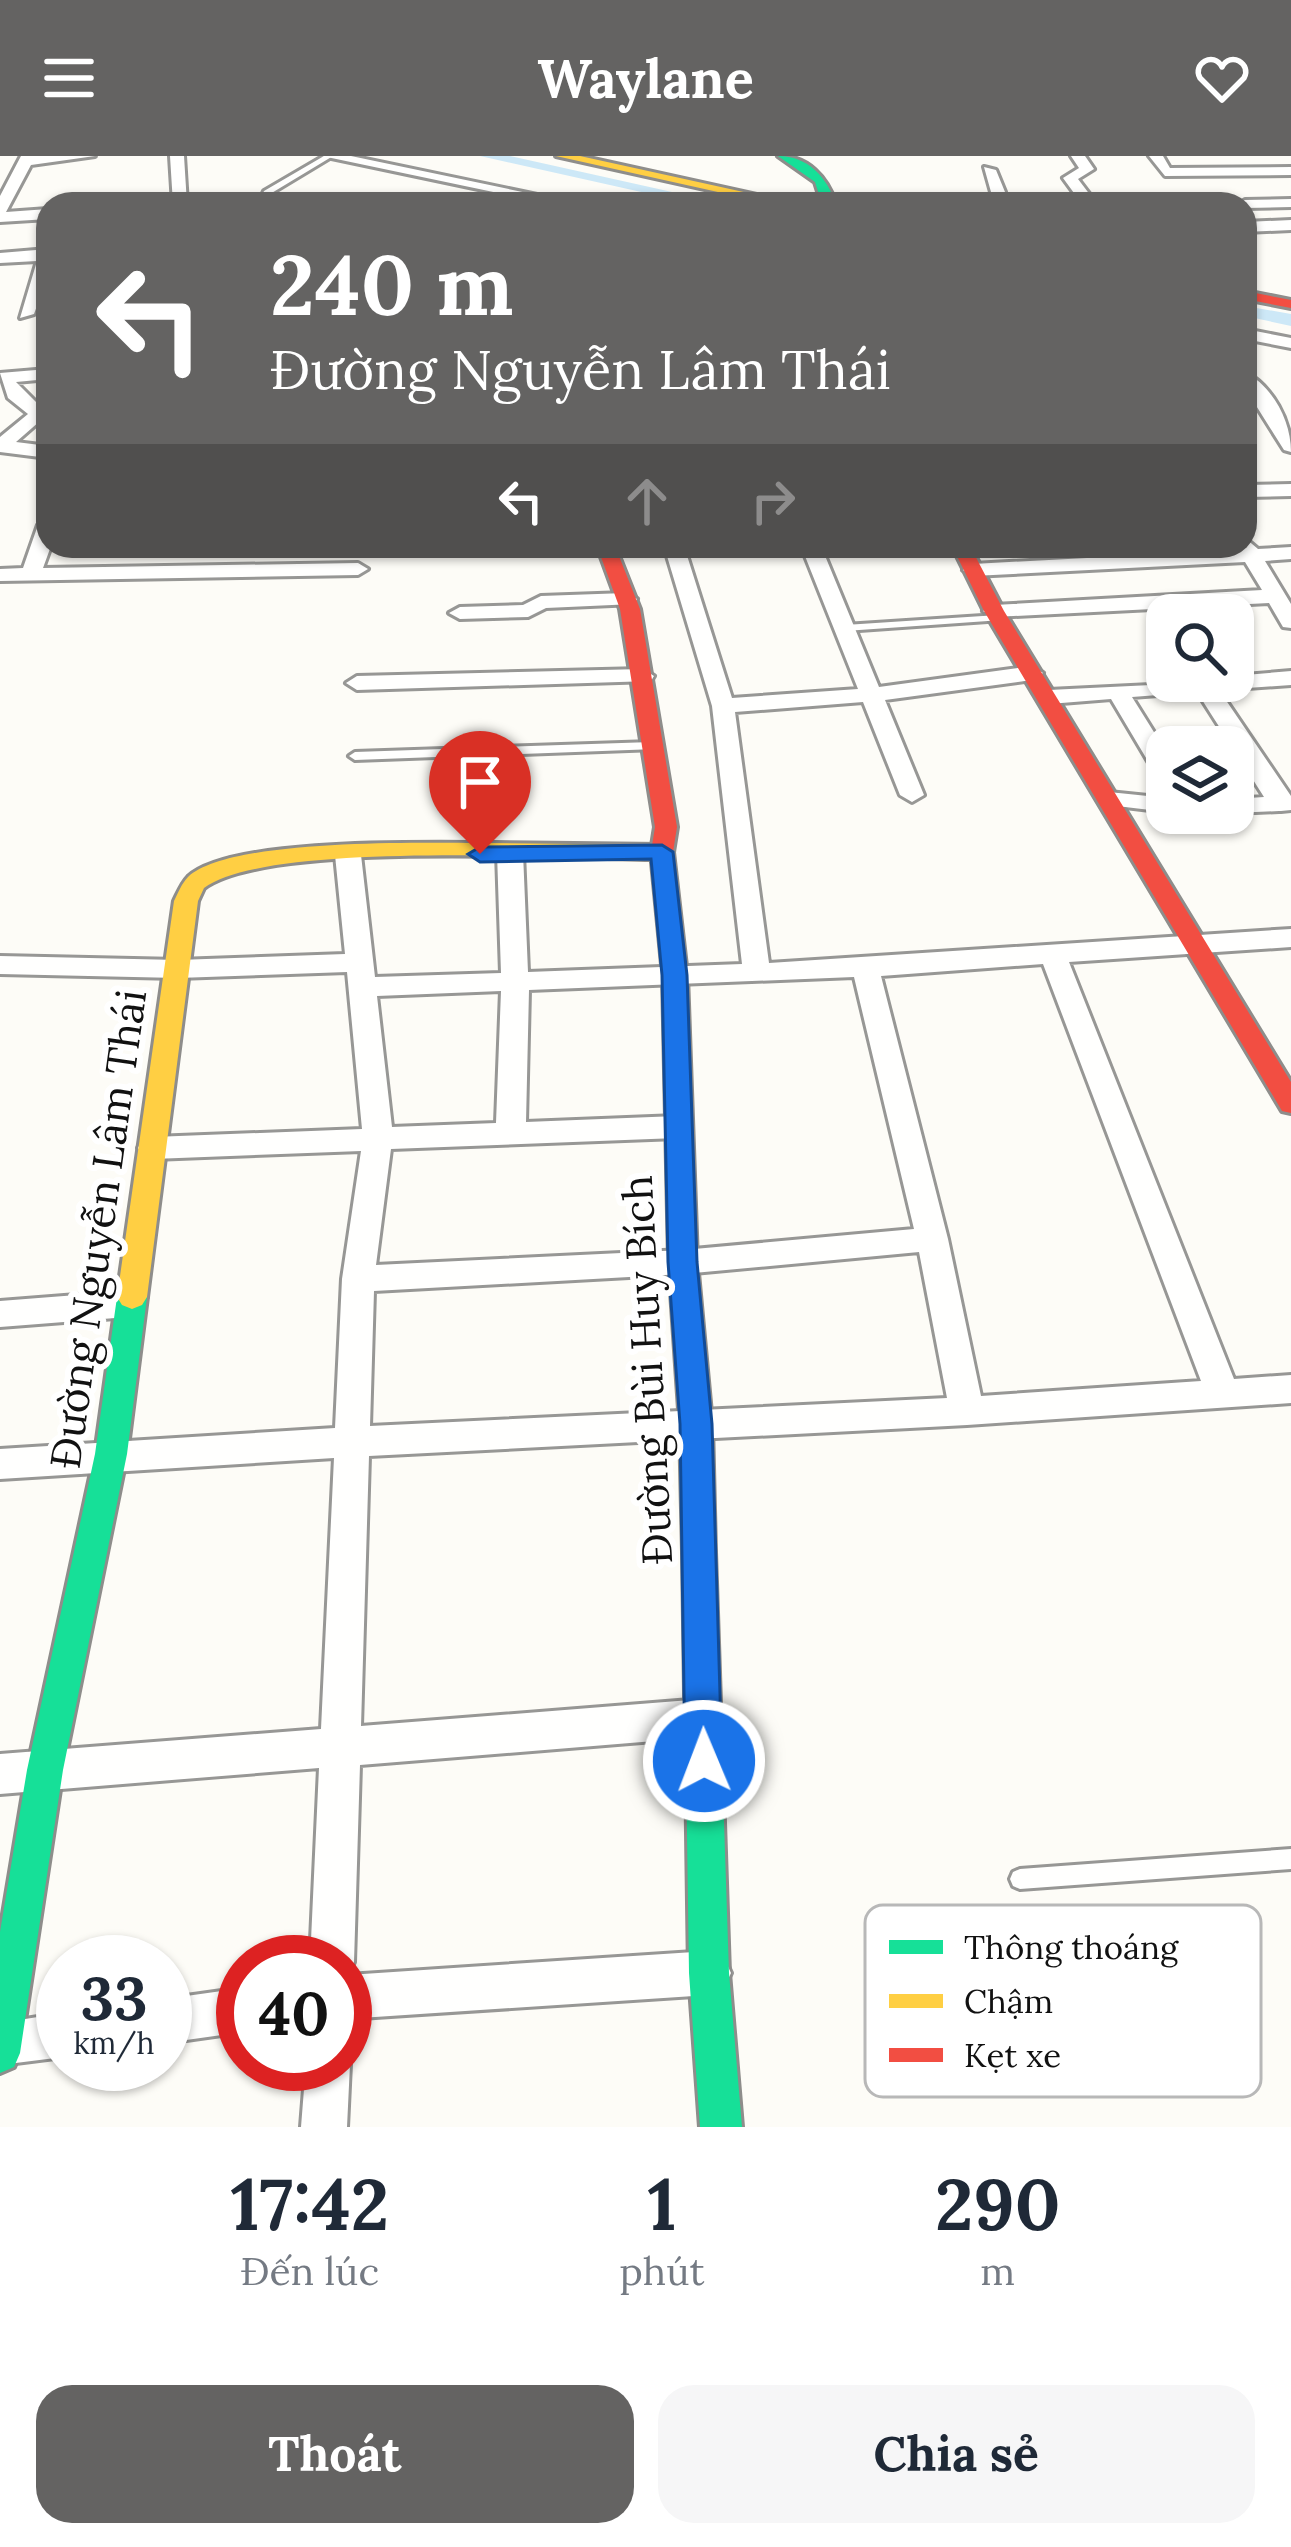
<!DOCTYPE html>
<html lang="vi">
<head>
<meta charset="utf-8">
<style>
  body { margin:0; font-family:Lora,serif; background:#f6f6f7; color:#1f2937; height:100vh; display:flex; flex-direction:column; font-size:45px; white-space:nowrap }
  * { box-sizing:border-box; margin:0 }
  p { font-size:39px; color:#747a83 }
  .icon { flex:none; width:66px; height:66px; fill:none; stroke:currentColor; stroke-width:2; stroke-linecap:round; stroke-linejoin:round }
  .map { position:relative; height:1971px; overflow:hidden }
  .details { display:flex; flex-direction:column; background:#fff; flex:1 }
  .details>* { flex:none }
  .hud { position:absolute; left:36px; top:36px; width:1221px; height:366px; border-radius:36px; box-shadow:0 3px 9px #0004; background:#646362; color:#fff; overflow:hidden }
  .tools { position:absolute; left:1146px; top:438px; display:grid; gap:24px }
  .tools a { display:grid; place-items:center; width:108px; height:108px; border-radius:24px; background:#fff; box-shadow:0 3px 9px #0004; font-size:60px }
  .speed { position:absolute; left:36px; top:1779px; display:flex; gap:24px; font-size:60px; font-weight:700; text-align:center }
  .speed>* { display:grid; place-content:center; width:156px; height:156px; border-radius:50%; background:#fff; box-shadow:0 3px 9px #0004; line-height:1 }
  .speed small { font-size:30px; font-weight:400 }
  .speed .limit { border:18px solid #d22; background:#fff; color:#111 }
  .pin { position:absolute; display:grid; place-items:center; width:102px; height:102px; color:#fff; margin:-123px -51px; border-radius:50% 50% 50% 0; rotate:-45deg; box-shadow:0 0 12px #0007 }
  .pin .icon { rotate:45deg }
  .me { position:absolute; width:132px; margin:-66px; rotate:359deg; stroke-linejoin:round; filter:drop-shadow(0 0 9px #0008) }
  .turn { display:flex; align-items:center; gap:42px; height:252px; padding:0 36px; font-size:54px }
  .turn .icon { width:156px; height:156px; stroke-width:2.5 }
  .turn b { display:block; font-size:84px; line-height:102px }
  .lanes { display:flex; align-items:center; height:114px; padding:0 36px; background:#0003; justify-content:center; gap:60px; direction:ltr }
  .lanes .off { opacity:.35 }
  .eta { display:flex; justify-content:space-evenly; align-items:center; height:204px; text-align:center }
  .eta b { font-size:72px; font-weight:700; line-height:84px }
  .cta { display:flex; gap:24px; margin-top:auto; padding:24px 36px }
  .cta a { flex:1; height:138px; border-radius:36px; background:#646362; color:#fff; font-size:48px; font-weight:700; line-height:138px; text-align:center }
  .cta a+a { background:#f6f6f7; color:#1f2937 }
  header { display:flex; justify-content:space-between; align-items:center; height:156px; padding:0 36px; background:#646362; color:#fff; font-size:54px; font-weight:700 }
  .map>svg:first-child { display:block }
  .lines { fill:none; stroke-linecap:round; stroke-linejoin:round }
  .canal { fill:#cde8f7; fill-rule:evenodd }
  .lane-casing { stroke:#979795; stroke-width:6 }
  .street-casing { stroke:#979795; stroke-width:6 }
  .fast-casing { stroke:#8e8d8b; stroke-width:6 }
  .slow-casing { stroke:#8e8d8b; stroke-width:6 }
  .jam-casing { stroke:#8e8d8b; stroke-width:6 }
  .lane { fill:#fffffe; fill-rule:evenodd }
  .street { fill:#fffffe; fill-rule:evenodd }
  .fast { fill:#16e098; fill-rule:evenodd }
  .slow { fill:#ffcf43; fill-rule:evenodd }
  .jam { fill:#f24e42; fill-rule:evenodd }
  .route { fill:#1a73e8; stroke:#114b97; stroke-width:3 }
  .labels { text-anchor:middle; stroke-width:12; stroke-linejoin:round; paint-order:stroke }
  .street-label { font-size:42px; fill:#111; stroke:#fff }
  .key { fill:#fff; stroke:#b8b8b8; stroke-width:3 }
  .key-label { font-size:33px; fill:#111 }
</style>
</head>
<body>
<header><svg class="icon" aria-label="menu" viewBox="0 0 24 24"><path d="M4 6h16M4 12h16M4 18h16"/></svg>Waylane<svg class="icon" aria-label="heart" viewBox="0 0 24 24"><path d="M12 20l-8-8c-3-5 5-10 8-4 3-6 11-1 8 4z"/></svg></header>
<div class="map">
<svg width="1291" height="1971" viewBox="0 0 1291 1971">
  <rect width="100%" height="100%" fill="#fdfcf7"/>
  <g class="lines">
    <path class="canal" d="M 480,0 L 510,0 L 726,48 L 695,48 Z
      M 1245,150 L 1291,158 L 1291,170 L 1245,160 Z"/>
    <g class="lane-casing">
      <path id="lane" d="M 324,0 L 333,0 L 270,38 L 266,48 L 258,48 L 264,35 Z
        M 998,459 L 1002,460 L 1002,464 L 845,475 L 840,472 L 845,469 Z
        M 652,586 L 658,590 L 656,593 L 355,604 L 349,600 L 355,596 Z
        M 1291,1693 L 1291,1713 L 1020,1733 L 1013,1730 L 1010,1723 L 1013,1716 L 1020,1713 Z"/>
    </g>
    <g class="street-casing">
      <path id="street" d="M 21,0 L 95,0 L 31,9 L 6,56 L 48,53 L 48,63 L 0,66 L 0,40 Z
        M 170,0 L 184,0 L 187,48 L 173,48 Z
        M 322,0 L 351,0 L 580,48 L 550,48 Z
        M 1071,0 L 1085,0 L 1094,13 L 1078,23 L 1097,48 L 1082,48 L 1063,22 L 1079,12 Z
        M 1149,0 L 1163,0 L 1170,12 L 1291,11 L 1291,19 L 1165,20 Z
        M 984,11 L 996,14 L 1005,36 L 999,48 L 985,48 L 991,36 Z
        M 1291,43 L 1291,51 L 1245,52 L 1245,48 L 1238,48 L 1245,44 Z
        M 1291,64 L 1291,74 L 1245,76 L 1245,66 Z
        M 48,93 L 48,120 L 34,158 L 20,162 L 37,105 L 0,107 L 0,97 Z
        M 1245,173 L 1291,182 L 1291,192 L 1245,183 Z
        M 48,213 L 48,223 L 16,226 L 48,258 L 16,286 L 48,290 L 48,302 L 0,296 L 0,281 L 28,258 L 8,242 L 0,217 Z
        M 1245,216 C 1273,231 1291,265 1291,296 L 1284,294 L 1245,232 Z
        M 1291,328 L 1291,340 L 1245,341 L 1245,329 Z
        M 48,363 L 51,390 L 43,412 L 358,407 L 368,413 L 358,419 L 0,425 L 0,413 L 23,412 L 38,369 Z
        M 1245,382 L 1258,393 L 1291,391 L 1291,403 L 1265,405 L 1291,448 L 1291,472 L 1283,471 L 1269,447 L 994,461 L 983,455 L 994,449 L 1262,434 L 1245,406 L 973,420 L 963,414 L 973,408 L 1238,394 L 1236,390 L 1245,390 Z
        M 664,390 L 684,390 L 732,542 L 858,533 L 801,390 L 821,390 L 879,531 L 1032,510 L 1043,517 L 1032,524 L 885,544 L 924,639 L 912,646 L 900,639 L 863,546 L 735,556 L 769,807 L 1291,773 L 1291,791 L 1069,806 L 1234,1223 L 1291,1219 L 1291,1247 L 967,1269 L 369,1300 L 361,1570 L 703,1543 L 717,1549 L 723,1562 L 717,1575 L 703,1581 L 360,1609 L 354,1806 L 348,1819 L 709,1795 L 724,1802 L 731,1817 L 724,1832 L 709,1839 L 345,1863 L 345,1806 L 310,1806 L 319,1612 L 0,1638 L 0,1598 L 321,1573 L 334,1302 L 0,1323 L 0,1293 L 335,1272 L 342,1123 L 361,995 L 153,1003 L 142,1000 L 138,992 L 142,984 L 153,981 L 362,973 L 347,816 L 178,822 L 0,818 L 0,800 L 178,804 L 345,798 L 335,699 L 348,691 L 361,699 L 375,821 L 501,817 L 497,697 L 510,689 L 523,697 L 528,816 L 742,808 L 712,550 ZM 1043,808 L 1201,1225 L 981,1240 L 948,1083 L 881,820 ZM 854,821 L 914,1073 L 683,1094 L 376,1109 L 391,993 L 677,982 L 688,979 L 692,971 L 688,963 L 677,960 L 526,966 L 529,834 ZM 501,835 L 496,967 L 392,971 L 377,840 ZM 919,1096 L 947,1242 L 370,1270 L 374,1135 L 683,1118 Z
        M 626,437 L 637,443 L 634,448 L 546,452 L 528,461 L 460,463 L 449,457 L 460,451 L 523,449 L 541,440 Z
        M 643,513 L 654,520 L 651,525 L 357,534 L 346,527 L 357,520 Z
        M 1291,515 L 1291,529 L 1219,534 L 1291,640 L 1291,654 L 1281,655 L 1279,655 L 1233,657 L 1231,657 L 1233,643 L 1264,641 L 1197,536 L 1132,541 L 1167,597 L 1167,624 L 1158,622 L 1111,543 L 1049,548 L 1038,541 L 1049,534 L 1233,525 L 1233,520 Z
        M 1109,636 L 1167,642 L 1167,656 L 1100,648 L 1100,638 Z
        M 128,1135 L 140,1139 L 144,1148 L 140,1157 L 128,1161 L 0,1171 L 0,1145 Z
        M 243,1832 L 243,1876 L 165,1887 L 165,1843 Z
        M 63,1857 L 63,1901 L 0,1909 L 0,1867 Z
        M 345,1895 L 350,1908 L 347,1971 L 301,1971 L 306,1908 L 345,1908 Z"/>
    </g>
    <g class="fast-casing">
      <path id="fast" d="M 778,0 C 808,0 827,21 836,48 L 822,48 L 815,26 Z
        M 132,1129 L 142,1133 L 147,1141 L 127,1298 L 63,1614 L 20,1897 L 14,1911 L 0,1917 L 0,1776 L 27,1614 L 95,1298 L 117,1141 L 122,1133 Z
        M 699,1381 L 711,1386 L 715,1396 L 729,1817 L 742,1971 L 700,1971 L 689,1817 L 683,1396 L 687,1386 Z"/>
    </g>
    <g class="slow-casing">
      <path id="slow" d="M 556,0 L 580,0 L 798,48 L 772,48 Z
        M 493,687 L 662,689 L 673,696 L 662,703 C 571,703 268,684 204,732 L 198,745 L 147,1141 L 142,1149 L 132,1153 L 122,1149 L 117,1141 L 174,745 C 178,737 182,727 188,721 C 230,681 433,687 493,687 Z"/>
    </g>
    <g class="jam-casing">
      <path id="jam" d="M 1245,135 L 1291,144 L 1291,152 L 1245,143 Z
        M 597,390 L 615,390 L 640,453 L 677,671 L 673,696 L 687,819 L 697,1106 L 712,1268 L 715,1396 L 711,1406 L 699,1411 L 687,1406 L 683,1396 L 680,1268 L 669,1106 L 663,819 L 651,696 L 655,671 L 620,453 Z
        M 952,390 L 970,390 L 1004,455 L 1291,926 L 1291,957 L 1282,955 L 984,455 Z"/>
    </g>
    <use href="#lane" class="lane"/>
    <use href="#street" class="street"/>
    <use href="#fast" class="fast"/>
    <use href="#slow" class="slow"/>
    <use href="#jam" class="jam"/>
  </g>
  <path class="route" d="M 662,689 L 673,696 L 687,819 L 697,1106 L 712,1268 L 722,1605 L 716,1617 L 704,1622 L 691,1617 L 685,1605 L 680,1268 L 668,1106 L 662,819 L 651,703 L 480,706 L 468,698 L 480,691 Z"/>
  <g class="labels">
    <g class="street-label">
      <text transform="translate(98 1073) rotate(-82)" y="15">Đường Nguyễn Lâm Thái</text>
      <text transform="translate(647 1214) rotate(-93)" y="15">Đường Bùi Huy Bích</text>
    </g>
  </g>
  <rect x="865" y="1749" width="396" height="192" rx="18" class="key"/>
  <rect x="889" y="1784" width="54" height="14" fill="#16e098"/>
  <rect x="889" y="1838" width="54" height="14" fill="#ffcf43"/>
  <rect x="889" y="1892" width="54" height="14" fill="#f24e42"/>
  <g class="key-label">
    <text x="964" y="1803">Thông thoáng</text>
    <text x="964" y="1857">Chậm</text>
    <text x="964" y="1911">Kẹt xe</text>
  </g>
</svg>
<div class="tools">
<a><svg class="icon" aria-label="search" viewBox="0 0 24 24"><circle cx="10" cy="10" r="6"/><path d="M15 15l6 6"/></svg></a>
<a><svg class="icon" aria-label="layers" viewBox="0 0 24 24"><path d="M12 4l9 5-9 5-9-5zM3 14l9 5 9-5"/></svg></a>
</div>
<div class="speed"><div>33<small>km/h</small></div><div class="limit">40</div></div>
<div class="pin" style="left:480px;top:698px;background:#d93025"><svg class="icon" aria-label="arrive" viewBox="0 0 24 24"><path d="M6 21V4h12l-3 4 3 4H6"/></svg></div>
<svg class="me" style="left:704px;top:1605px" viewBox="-20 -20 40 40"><circle r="17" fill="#1a73e8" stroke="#fff" stroke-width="3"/><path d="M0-11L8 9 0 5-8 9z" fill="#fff"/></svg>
<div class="hud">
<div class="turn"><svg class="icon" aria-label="left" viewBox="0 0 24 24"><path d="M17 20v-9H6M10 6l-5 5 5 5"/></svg><div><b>240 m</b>Đường Nguyễn Lâm Thái</div></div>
<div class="lanes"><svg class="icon" aria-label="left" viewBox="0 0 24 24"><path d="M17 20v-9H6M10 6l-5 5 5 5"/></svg><svg class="icon off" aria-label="ahead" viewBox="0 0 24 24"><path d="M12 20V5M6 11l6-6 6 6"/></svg><svg class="icon off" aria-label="right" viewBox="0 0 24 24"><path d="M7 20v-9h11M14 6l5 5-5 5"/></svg></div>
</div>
</div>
<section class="details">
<div class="eta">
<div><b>17:42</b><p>Đến lúc</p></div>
<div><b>1</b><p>phút</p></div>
<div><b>290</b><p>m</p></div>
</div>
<div class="cta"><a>Thoát</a><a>Chia sẻ</a></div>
</section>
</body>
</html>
